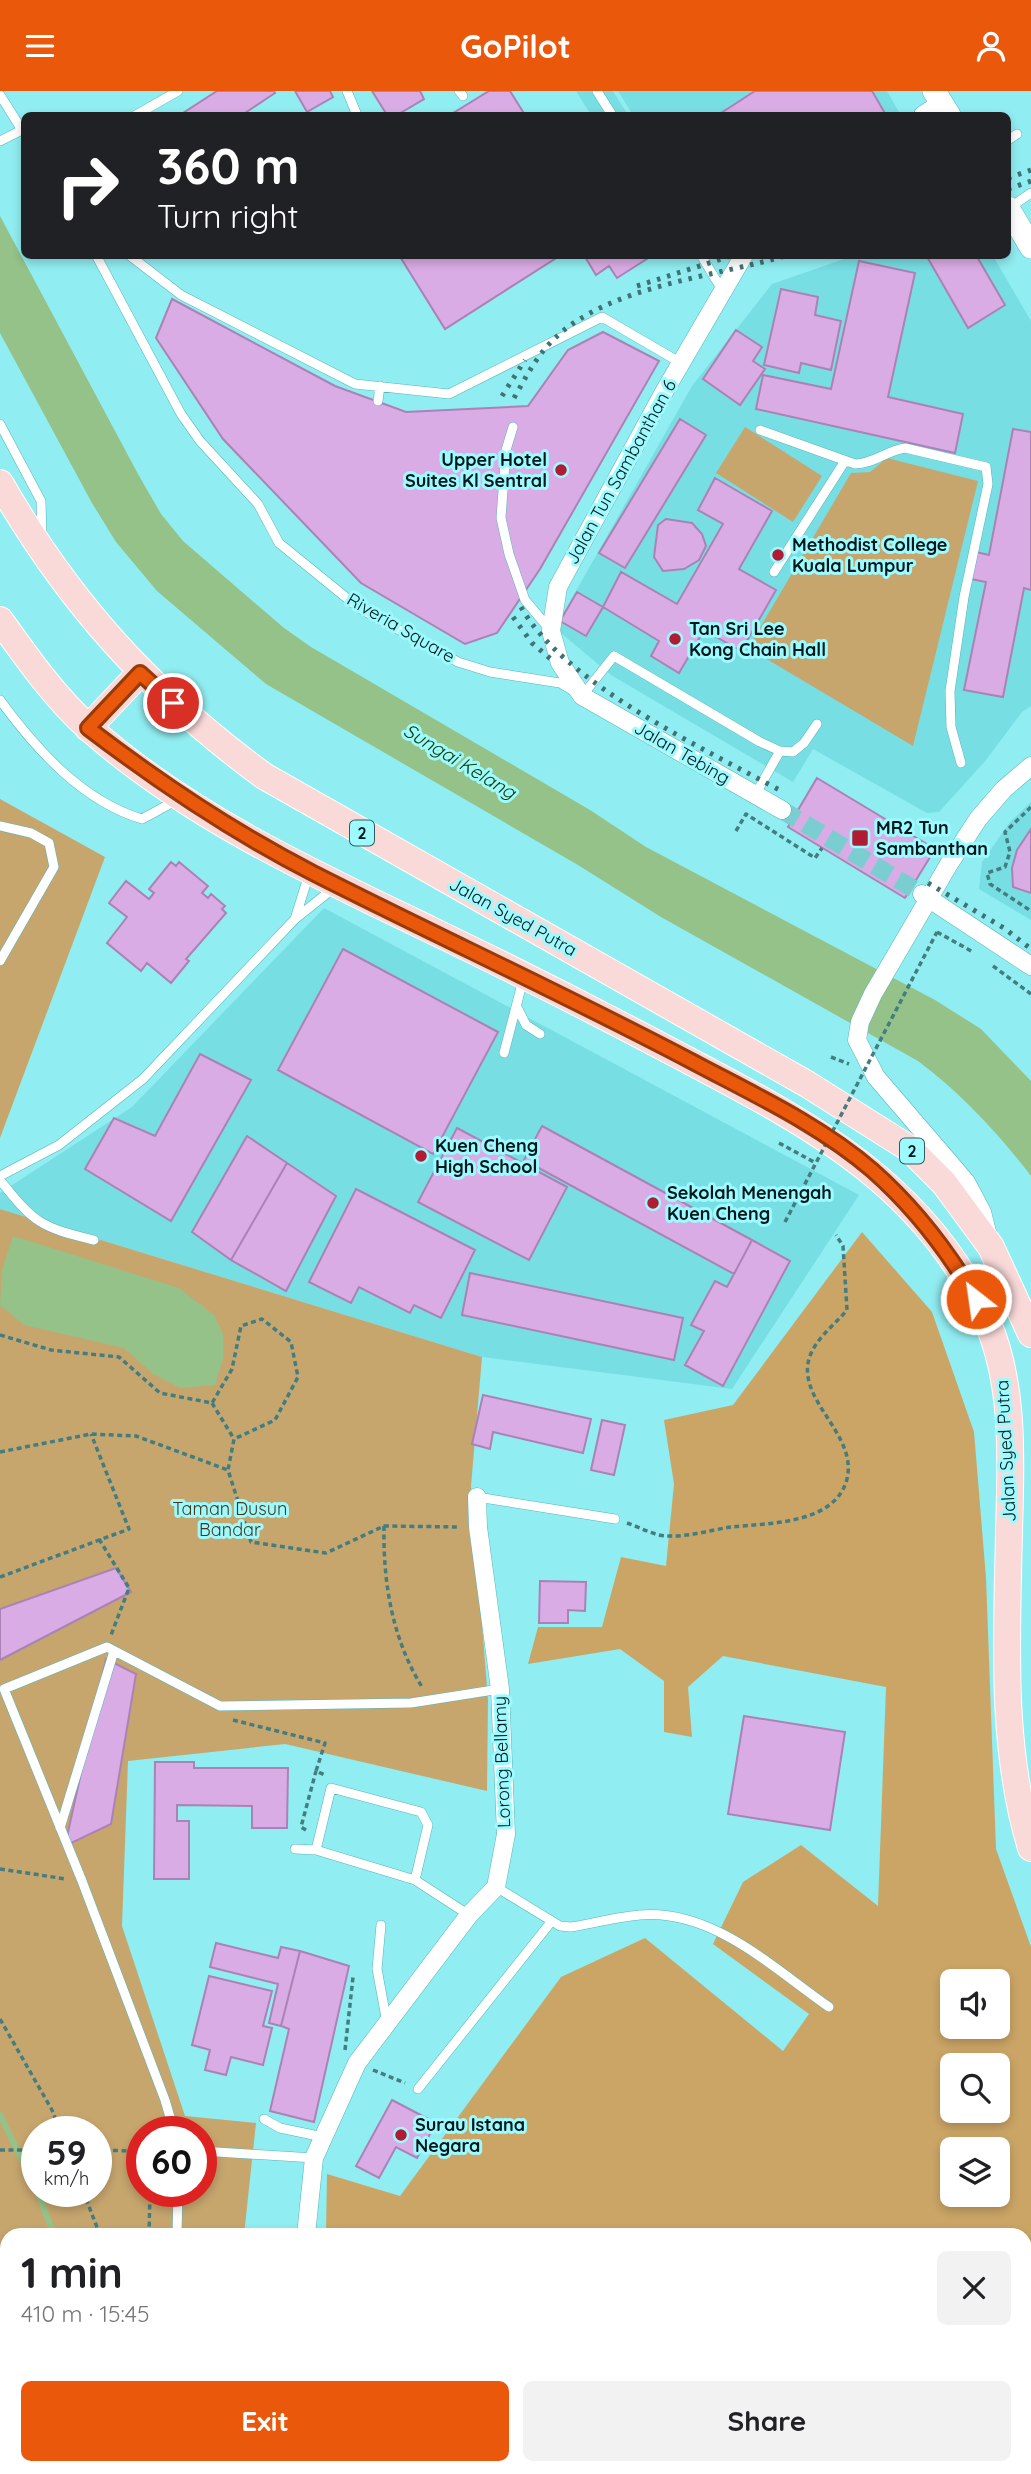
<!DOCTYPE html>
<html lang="en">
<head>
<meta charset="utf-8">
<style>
  body { margin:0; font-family:Quicksand,sans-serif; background:#f2f2f2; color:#202124; height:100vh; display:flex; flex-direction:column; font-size:26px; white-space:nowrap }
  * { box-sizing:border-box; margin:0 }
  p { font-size:23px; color:#757577 }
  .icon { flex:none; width:38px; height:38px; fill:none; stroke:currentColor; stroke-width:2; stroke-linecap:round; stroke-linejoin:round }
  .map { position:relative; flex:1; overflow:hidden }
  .side { position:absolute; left:0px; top:2137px; width:1032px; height:247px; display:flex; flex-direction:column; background:#fff; border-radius:21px 21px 0 0; box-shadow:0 4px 10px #0003 }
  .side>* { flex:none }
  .hud { position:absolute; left:21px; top:21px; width:990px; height:147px; border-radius:10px; box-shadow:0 4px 10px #0003; background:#202124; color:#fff; overflow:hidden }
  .controls { position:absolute; left:940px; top:1878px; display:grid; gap:14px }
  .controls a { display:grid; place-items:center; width:70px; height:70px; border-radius:10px; background:#fff; box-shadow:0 4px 10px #0003; font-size:35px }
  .speed { position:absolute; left:21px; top:2025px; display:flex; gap:14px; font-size:35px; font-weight:700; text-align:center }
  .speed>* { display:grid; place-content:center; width:91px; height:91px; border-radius:50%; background:#fff; box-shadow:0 4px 10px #0003; line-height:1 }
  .speed small { font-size:18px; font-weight:400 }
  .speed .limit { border:10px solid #d22; background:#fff; color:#111 }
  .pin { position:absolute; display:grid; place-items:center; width:60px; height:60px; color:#fff; margin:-30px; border:4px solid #fff; border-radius:50%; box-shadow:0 2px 7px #0007 }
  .me { position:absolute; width:77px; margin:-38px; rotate:330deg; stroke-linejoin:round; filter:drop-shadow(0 0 5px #0008) }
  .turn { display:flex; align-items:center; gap:24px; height:147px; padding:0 21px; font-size:32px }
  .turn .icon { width:91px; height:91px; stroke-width:2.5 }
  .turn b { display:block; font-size:49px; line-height:60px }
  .round { display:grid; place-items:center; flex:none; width:74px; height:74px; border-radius:10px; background:#f2f2f2 }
  .summary { display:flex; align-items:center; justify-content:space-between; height:119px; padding:0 21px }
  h1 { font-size:42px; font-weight:800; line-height:52px }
  .primary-button { display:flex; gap:14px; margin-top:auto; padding:14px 21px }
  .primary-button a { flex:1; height:80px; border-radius:10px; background:#ea580c; color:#fff; font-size:28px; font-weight:800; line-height:80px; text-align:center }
  .primary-button a+a { background:#f2f2f2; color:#202124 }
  header { display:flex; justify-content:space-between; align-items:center; height:91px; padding:0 21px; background:#ea580c; color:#fff; font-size:32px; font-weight:800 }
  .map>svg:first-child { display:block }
  .built { fill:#77dee3 }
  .green { fill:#c7a66e; fill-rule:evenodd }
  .forest { fill:#cba566; fill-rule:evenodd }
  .water { fill:#94c289 }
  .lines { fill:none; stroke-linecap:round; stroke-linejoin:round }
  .stream { stroke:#94c289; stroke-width:6 }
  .building { fill:#daace5; stroke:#ab82b6; stroke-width:2 }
  .minor-tunnel { stroke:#7acdd1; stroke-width:18; stroke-dasharray:18 9; stroke-linecap:butt }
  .service-casing { stroke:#57b5b9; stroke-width:10 }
  .minor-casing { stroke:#57b5b9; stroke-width:19 }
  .secondary-casing { stroke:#57b5b9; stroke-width:24 }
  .primary-casing { stroke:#fff; stroke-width:28 }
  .path { stroke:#447d80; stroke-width:3.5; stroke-dasharray:5 3.5; stroke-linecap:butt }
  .service { stroke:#fff; stroke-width:9 }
  .minor { stroke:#fff; stroke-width:18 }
  .secondary { stroke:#fff; stroke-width:23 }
  .primary { stroke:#fad9d9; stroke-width:26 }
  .rail { stroke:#3e7376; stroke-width:5; stroke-dasharray:3.5 7; stroke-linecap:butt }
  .path-bridge { stroke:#447d80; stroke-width:3.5; stroke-dasharray:5 3.5; stroke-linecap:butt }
  .route-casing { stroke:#983908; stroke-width:18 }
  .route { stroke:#ea580c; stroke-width:12 }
  .poi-dot { fill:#b01c34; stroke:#9dfaff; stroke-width:2.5 }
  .labels { text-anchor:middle; stroke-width:6; stroke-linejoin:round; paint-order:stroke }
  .shield { fill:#9dfaff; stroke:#2f5c5f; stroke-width:2 }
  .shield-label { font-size:16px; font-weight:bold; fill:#00181a }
  .poi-label { font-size:18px; font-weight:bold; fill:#00181a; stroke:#9dfaff; text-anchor:start }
  .street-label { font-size:18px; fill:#00181a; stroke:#9dfaff }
  .park-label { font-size:18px; fill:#463619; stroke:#9dfaff }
  .water-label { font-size:19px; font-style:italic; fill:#0a3800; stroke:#9dfaff }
</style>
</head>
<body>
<header><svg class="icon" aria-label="menu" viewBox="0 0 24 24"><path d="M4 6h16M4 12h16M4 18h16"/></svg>GoPilot<svg class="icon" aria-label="person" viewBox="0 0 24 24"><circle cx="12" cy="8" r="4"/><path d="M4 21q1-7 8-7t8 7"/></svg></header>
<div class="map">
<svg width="1031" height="2383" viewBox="0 0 1031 2383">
  <rect width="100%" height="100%" fill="#90edf1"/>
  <path class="built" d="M 576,0 L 613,0 L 628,24 L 591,24 Z
    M 618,0 L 887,0 L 900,23 L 633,24 Z
    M 853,165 L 993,165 L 1031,230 L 1031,615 L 1022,621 L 986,669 L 939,721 L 927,722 L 813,658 L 793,691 L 611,584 L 555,537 L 692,295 L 772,193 Z
    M 1031,711 L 1031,829 L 979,798 L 982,771 L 1010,731 Z
    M 324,817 L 859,1104 L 732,1298 L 482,1266 L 0,1118 L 0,1102 L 132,1016 Z"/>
  <path class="green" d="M 745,336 L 822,385 L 793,431 L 716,382 Z
    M 887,367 L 978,390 L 913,655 L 748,557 L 851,382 L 870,381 Z
    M 0,708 L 105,766 L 0,1047 Z
    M 0,1118 L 482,1266 L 471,1395 L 488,1609 L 487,1700 L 285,1653 L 128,1670 L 122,1835 L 185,2025 L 256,2032 L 244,2144 L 7,2144 L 7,2241 L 0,2228 ZM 37,2040 L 96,2040 L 96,2100 L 37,2100 ZM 142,2040 L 201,2040 L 201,2100 L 142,2100 Z
    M 78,2377 L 207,2377 L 205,2383 L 82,2383 Z"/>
  <path class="forest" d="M 862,1141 L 932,1221 L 974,1341 L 986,1487 L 996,1758 L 1031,1856 L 1031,2179 L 1026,2181 L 1026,2144 L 326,2144 L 327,2083 L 400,2105 L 561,1886 L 645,1847 L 783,1960 L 809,1923 L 713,1853 L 743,1791 L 801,1754 L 878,1815 L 886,1596 L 723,1565 L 688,1596 L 692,1646 L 664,1641 L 664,1590 L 620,1558 L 528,1573 L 538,1536 L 602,1536 L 621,1466 L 666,1475 L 674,1393 L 664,1329 L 733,1314 ZM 952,1890 L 998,1890 L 998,1936 L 952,1936 ZM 952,1974 L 998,1974 L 998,2020 L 952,2020 ZM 952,2058 L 998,2058 L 998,2104 L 952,2104 Z
    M 757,2376 L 761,2383 L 438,2383 L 426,2377 Z
    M 217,2377 L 323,2377 L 320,2383 L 214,2383 Z"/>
  <path class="water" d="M 0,125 L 138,383 L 161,423 L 183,450 L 284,537 L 311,556 L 590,719 L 646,756 L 935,909 L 981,938 L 1031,990 L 1031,1085 C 997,1041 962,1003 918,970 L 661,826 L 578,774 L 266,593 L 157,500 L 116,451 L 92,412 L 0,242 Z
    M 13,1145 L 179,1197 L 214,1224 L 223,1243 L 223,1268 L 215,1294 L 180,1297 L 153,1283 L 124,1257 L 24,1234 L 0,1214 L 2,1179 Z"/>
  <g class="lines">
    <path class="stream" d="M 0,2024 L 37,2099
      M 37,2100 L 54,2144"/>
  </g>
  <path class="building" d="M 217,0 L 274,0 L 275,2 L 242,24 L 180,24 Z
    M 295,0 L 330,0 L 333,6 L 307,21 Z
    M 372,0 L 420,0 L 424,8 L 397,24 L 387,24 Z
    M 489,0 L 510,0 L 525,24 L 450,24 Z
    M 755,0 L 872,0 L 886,24 L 718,24 Z
    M 399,164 L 561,164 L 445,238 Z
    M 584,164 L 653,164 L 617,187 L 609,175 L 596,184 Z
    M 926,164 L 976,164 L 1005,214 L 968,237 Z
    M 859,170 L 915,182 L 888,306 L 963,323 L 955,362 L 756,318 L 763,284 L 831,298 Z
    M 781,198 L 818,206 L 815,224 L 841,230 L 831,279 L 801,272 L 799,282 L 764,274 Z
    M 172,208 L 335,295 L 406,321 L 528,315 L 568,259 L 603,241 L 659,270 L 540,478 L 497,542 L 465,553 L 361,492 L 223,348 L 156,247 Z
    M 736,239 L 762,256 L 753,270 L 765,278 L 740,314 L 703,288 Z
    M 680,328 L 706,344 L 625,477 L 599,462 Z
    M 1013,338 L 1031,341 L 1031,499 L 1024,497 L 1003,606 L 964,599 L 986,491 L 971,488 L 976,461 L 989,464 Z
    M 715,387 L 772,420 L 739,478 L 776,499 L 741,560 L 704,539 L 679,582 L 651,565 L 659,550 L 603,516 L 621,481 L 677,513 L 723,433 L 698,419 Z
    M 666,428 L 692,432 L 702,443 L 706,455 L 699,469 L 684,478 L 663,480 L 654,466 L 658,434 Z
    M 577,501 L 603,516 L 586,545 L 560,530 Z
    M 817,687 L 935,758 L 905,807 L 788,736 Z
    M 1031,738 L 1031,802 L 1013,796 L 1012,777 L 1017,759 Z
    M 171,771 L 176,775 L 179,771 L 208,795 L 202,802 L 208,807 L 211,803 L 225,815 L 222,818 L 226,822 L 186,868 L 189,870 L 171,892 L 147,872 L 141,880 L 107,852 L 127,826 L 109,812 L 126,790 L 149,808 L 154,802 L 149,798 Z
    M 343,858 L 498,941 L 433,1063 L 278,979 Z
    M 200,963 L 251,989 L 171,1130 L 85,1078 L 114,1027 L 155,1045 Z
    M 542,1035 L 752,1149 L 734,1183 L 524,1069 Z
    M 457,1037 L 567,1096 L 529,1169 L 418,1111 Z
    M 247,1045 L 287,1072 L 231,1169 L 192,1141 Z
    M 287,1072 L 336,1105 L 286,1200 L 231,1169 Z
    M 356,1098 L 475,1159 L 441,1227 L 414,1214 L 410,1222 L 359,1196 L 351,1212 L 309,1191 Z
    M 752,1149 L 790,1170 L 723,1295 L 685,1274 L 704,1240 L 691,1234 L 715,1190 L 727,1196 Z
    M 470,1182 L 683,1227 L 674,1269 L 462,1224 Z
    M 483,1304 L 591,1328 L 583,1362 L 493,1341 L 490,1358 L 472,1353 Z
    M 602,1329 L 625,1334 L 614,1384 L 591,1379 Z
    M 116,1477 L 131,1501 L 0,1569 L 0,1518 Z
    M 540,1490 L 586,1491 L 585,1520 L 568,1519 L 568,1532 L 539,1532 Z
    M 106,1568 L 136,1583 L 111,1733 L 65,1755 Z
    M 744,1625 L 845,1641 L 830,1739 L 728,1723 Z
    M 155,1671 L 194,1671 L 194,1677 L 288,1677 L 287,1737 L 252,1737 L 252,1715 L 177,1714 L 177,1730 L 189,1730 L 189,1788 L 154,1788 Z
    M 216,1852 L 278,1867 L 281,1856 L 300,1860 L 281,1935 L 269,1932 L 278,1893 L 210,1876 Z
    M 300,1860 L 349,1875 L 314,2031 L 270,2020 L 289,1938 L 281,1935 Z
    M 209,1885 L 272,1900 L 263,1935 L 272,1937 L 263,1974 L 231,1966 L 226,1984 L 205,1979 L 210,1959 L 192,1954 Z
    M 392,2009 L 436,2032 L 417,2067 L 396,2056 L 379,2087 L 356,2075 Z
    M 805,2376 L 867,2376 L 866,2383 L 805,2383 Z
    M 867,2376 L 938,2376 L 938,2380 L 929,2379 L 926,2383 L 866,2383 Z
    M 930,2379 L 947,2381 L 949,2383 L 926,2383 Z"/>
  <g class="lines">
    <path class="minor-tunnel" d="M 782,719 L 922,803"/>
    <g class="service-casing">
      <path id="service" d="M 347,0 L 357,24
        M 459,0 L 463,5
        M 597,0 L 612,24
        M 0,4 L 22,39 L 24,39
        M 136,24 L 178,0
        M 1008,49 L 1017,43
        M 0,50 L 22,39
        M 1009,117 L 1031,102
        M 96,164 L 181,323 L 200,350 L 258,413 L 279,452 L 359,517 L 458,571 L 490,581 L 560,592 L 582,605 L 614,565 L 760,651 L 780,660 L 793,661 L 804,652 L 817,633
        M 129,164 L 181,204 L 355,293 L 449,303 L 602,226 L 681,272
        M 701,164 L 722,199
        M 378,310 L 380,295
        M 0,333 L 41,410 L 42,447
        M 513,336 L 506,359 L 501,427 L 509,463 L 525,509 L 551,540
        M 760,339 L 855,373 C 873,373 886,360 905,357 L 986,376 L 988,393 L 964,506 L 950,600 L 951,636 L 961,672
        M 774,481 L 845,370
        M 0,609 C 36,658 82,710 142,728 L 177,709
        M 755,704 L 780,660
        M 0,735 L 31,742 L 49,752 L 54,776 L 0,870
        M 295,828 L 309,783
        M 517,916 L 526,934 L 540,943
        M 504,962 L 523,889
        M 0,1085 L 59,1054 L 143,988 L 295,828 L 335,796
        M 0,1089 C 34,1132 40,1136 94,1149
        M 477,1406 L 615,1428
        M 60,1737 L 114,1560
        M 295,1758 L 316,1759 L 415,1789
        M 316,1759 L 331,1697 L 421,1721 L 428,1734 L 415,1789 L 469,1824
        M 496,1796 L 560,1835 L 571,1836 C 594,1832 617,1826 640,1824 C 713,1818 773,1877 829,1916
        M 381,1834 L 377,1878 L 387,1932
        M 418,1998 L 551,1831
        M 264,2028 L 280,2037 L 323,2046
        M 174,2040 L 165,2009 L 82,1790 L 4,1598 L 107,1556 L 220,1615 L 411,1612 L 500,1598
        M 201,2060 L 314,2067
        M 177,2144 L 178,2100
        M 193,2376 L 193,2383
        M 704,2376 L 713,2383"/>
    </g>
    <g class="minor-casing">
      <path id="minor" d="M 923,24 L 941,12
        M 744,164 L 664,301 L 558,496 L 551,540 L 560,572 L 582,605 L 782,719
        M 922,803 L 1031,875
        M 988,1145 L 982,1121 L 966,1091 L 876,986 L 857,949 L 860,931 L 873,903 L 949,773 L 978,728 L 1004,698 L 1031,675
        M 306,2144 L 314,2067 L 357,1972 L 469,1824 L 496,1796 L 506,1743 L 500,1598 L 478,1436 L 477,1406
        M 483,2376 L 492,2383
        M 226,2383 L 229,2376"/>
    </g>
    <g class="secondary-casing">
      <path id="secondary" d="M 934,0 L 949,24
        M 1008,117 L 1031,156"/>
    </g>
    <g class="primary-casing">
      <path id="primary" d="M 0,392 C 71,515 150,601 264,685 L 807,993 L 910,1058 L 944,1092 L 991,1156 L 1031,1243
        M 0,529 C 27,567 56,608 90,638 C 189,726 315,783 433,840 C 516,880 597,921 678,964 C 805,1031 925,1091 987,1230 C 1015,1294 1011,1371 1009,1440 C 1007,1545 1000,1655 1031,1757
        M 88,637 L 140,582"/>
    </g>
    <path class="path" d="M 1031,716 L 1005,741 L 1010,761 L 1005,776 L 987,782 L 990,793 L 1031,820
      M 736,740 L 746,723 L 815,767 L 822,757
      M 937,841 L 973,861
      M 993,875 L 1031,903
      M 831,966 L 849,973
      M 779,1052 L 814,1071
      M 0,1244 L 51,1259 L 119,1266 L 160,1302 L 212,1312 L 232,1278 L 241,1235 L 262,1228 L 291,1251 L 298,1286 L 275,1329 L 234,1348
      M 212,1312 L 234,1348 L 228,1379 L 251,1451 L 326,1462 L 384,1435 L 460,1436
      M 0,1361 L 91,1343 L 136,1345 L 228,1379
      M 627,1432 C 639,1436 655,1445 667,1445 C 688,1446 711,1439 731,1436 C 767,1432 835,1434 847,1388 C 859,1339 784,1303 815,1255 C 823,1242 837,1231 847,1219 L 843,1155 L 836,1144
      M 384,1435 C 383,1492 392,1547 422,1596
      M 99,1448 L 129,1497 L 111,1544
      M 0,1486 L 129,1438 L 91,1343
      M 233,1629 L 325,1652 L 316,1680 L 325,1684
      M 306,1739 L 301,1736 L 316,1680
      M 0,1778 L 66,1788
      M 0,1928 L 52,2019 L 60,2040
      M 345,1959 L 353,1886
      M 373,1979 L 405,1992
      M 0,2059 L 37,2059
      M 96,2059 L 133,2060 L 142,2066
      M 83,2100 L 100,2144
      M 149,2144 L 150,2100
      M 0,2242 L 7,2259
      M 137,2376 L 138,2382"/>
    <use href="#service" class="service"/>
    <use href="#minor" class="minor"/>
    <use href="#secondary" class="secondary"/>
    <use href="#primary" class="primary"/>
    <path class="rail" d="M 1008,87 L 1031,79
      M 1008,98 L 1031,90
      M 637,195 L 734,164
      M 502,305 L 525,269
      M 514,307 C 526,286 536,266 553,249 C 608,194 716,186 788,164
      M 521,516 C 564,593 705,658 783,701
      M 513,526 L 532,552 L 553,570
      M 928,792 L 1004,837 L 1031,858"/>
    <path class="path-bridge" d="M 785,1131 L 937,841"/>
  </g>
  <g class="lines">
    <g class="route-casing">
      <path id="route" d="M 173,612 L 140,582 L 88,637 C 160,692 233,741 313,782 C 439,846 568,905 693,971 C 753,1003 820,1034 872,1079 C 914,1116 948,1160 976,1208"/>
    </g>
    <use href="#route" class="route"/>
  </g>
  <g class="poi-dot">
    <circle cx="561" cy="379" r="7"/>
    <circle cx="778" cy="464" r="7"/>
    <circle cx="675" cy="548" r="7"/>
    <rect x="851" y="738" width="18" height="18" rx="3.5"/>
    <circle cx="421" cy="1065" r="7"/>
    <circle cx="653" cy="1112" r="7"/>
    <circle cx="401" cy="2044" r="7"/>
  </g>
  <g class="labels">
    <g class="shield">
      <rect x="350" y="729.5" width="24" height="25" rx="5"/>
      <rect x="900" y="1047.5" width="24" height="25" rx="5"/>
    </g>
    <g class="shield-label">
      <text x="362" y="748">2</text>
      <text x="912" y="1066">2</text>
    </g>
    <g class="poi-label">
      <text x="547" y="375" text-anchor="end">Upper Hotel<tspan x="547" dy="21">Suites Kl Sentral</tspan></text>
      <text x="792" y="460">Methodist College<tspan x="792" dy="21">Kuala Lumpur</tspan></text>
      <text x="689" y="544">Tan Sri Lee<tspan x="689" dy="21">Kong Chain Hall</tspan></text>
      <text x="876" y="743">MR2 Tun<tspan x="876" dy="21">Sambanthan</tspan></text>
      <text x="435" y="1061">Kuen Cheng<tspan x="435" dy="21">High School</tspan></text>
      <text x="667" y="1108">Sekolah Menengah<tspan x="667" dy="21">Kuen Cheng</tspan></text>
      <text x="415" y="2040">Surau Istana<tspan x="415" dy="21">Negara</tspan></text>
    </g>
    <g class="street-label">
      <text transform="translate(621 381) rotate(-61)" y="6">Jalan Tun Sambanthan 6</text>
      <text transform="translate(401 537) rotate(30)" y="6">Riveria Square</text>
      <text transform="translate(682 662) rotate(30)" y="6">Jalan Tebing</text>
      <text transform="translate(513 826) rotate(29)" y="6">Jalan Syed Putra</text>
      <text transform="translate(1006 1360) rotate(-93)" y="6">Jalan Syed Putra</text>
      <text transform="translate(502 1671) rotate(-92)" y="6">Lorong Bellamy</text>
    </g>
    <g class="park-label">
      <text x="230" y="1424">Taman Dusun<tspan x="230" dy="21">Bandar</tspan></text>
    </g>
    <g class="water-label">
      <text transform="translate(460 670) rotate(31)" y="7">Sungai Kelang</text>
    </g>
  </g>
</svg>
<div class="controls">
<a><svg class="icon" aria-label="sound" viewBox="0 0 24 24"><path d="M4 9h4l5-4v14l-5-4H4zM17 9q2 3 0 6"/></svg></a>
<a><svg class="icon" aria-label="search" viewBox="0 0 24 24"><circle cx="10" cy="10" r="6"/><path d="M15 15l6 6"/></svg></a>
<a><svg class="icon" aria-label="layers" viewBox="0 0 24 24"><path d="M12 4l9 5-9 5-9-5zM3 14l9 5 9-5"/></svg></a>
</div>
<div class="speed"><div>59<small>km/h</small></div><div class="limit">60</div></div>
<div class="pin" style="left:173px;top:612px;background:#d93025"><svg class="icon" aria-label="arrive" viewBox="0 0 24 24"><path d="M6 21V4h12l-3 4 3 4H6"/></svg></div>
<svg class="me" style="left:976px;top:1208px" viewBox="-20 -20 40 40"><circle r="17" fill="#ea580c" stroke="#fff" stroke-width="3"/><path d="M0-11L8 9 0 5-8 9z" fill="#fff"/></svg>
<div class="hud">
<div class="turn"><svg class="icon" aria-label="right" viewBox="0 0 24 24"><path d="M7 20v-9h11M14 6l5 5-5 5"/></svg><div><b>360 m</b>Turn right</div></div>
</div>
<section class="side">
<div class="summary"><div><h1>1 min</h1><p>410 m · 15:45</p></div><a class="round"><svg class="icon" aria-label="close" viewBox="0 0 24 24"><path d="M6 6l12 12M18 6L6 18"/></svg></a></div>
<div class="primary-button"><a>Exit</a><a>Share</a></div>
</section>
</div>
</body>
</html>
